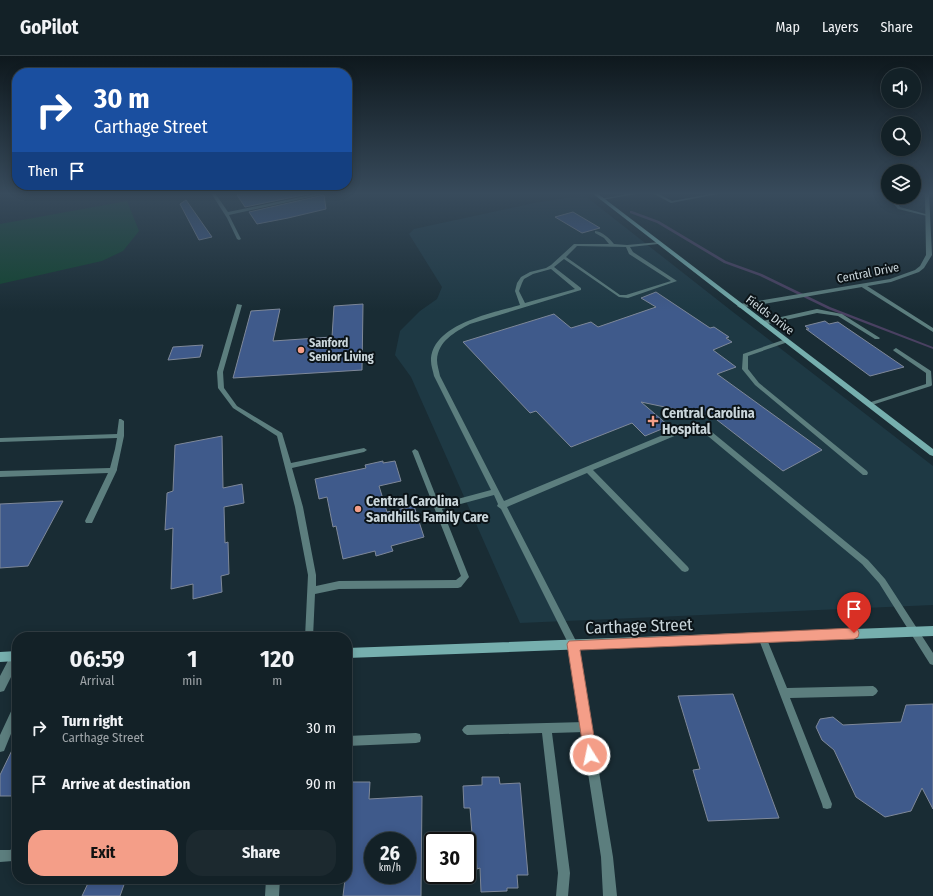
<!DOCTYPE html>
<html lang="en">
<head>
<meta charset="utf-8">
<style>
  body { margin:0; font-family:"Fira Sans Condensed",sans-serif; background:#1c292f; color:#f1f3f6; height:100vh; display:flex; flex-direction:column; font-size:15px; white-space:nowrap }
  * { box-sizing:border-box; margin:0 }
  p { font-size:13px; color:#9da3a7 }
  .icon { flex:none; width:22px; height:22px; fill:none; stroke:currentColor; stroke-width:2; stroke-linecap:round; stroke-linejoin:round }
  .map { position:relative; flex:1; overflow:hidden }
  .details { position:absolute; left:12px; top:576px; width:340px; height:252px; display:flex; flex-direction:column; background:#132127; border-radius:16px; box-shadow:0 2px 10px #0003,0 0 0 1px #323e44 }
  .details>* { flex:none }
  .banner { position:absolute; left:12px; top:12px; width:340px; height:122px; border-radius:16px; box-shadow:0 2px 10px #0003,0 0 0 1px #323e44; background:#1a4fa0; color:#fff; overflow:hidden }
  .controls { position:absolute; left:881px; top:12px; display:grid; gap:8px }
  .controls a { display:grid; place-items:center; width:40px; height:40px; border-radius:50%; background:#132127; box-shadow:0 2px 10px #0003,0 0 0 1px #323e44; font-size:20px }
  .speed { position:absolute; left:364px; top:776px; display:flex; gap:8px; font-size:20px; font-weight:700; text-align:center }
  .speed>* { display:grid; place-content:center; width:52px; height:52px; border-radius:50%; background:#132127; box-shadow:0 2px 10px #0003,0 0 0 1px #323e44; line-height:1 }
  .speed small { font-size:10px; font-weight:400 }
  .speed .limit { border:2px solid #111; border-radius:6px; background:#fff; color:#111 }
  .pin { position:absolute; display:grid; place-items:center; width:34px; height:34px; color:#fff; margin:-41px -17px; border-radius:50% 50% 50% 0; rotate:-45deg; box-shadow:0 0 4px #0007 }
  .pin .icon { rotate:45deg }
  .me { position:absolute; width:44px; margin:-22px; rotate:350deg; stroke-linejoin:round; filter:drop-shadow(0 0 3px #0008) }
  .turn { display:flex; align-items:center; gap:14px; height:84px; padding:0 16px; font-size:18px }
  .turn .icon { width:52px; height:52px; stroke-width:2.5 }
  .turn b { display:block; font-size:28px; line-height:34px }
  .then { display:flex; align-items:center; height:38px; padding:0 16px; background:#0003; gap:8px; font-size:15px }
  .eta { display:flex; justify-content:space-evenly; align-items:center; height:68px; text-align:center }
  .eta b { font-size:24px; font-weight:700; line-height:28px }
  .button { display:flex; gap:8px; margin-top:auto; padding:8px 16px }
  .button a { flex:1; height:46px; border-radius:16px; background:#f49e88; color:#111; font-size:16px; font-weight:700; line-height:46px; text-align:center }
  .button a+a { background:#1c292f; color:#f1f3f6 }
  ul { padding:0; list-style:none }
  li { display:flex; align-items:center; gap:12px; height:56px; padding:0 16px }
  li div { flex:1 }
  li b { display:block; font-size:15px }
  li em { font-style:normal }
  header { display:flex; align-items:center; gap:24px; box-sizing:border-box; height:56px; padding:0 20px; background:#132127; border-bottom:1px solid #323e44 }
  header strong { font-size:19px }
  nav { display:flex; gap:22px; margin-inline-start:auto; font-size:14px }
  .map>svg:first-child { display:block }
  .built { fill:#1e3944 }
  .green { fill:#11442f }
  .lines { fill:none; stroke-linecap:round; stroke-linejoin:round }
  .stream { fill:#4a4162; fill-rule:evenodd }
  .building { fill:#3f5a8b; stroke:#7e8899; fill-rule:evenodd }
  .lane { fill:#5c7e7e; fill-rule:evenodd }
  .street { fill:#5c7e7e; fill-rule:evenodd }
  .secondary { fill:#76afae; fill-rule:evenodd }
  .route { fill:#f49e88; stroke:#9f6758 }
  .poi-dot { fill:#f49e88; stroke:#0b1317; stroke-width:1.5 }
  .labels { text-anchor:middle; stroke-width:4; stroke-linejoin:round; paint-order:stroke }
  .far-street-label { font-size:12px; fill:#cad6db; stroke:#0b1317 }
  .far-poi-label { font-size:12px; font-weight:bold; fill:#cad6db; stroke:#0b1317; text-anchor:start }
  .poi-label { font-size:14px; font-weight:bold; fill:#cad6db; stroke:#0b1317; text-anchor:start }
  .near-street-label { font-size:17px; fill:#cad6db; stroke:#0b1317 }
</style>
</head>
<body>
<header>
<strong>GoPilot</strong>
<nav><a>Map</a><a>Layers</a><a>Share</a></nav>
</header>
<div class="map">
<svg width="933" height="840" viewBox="0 0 933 840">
  <rect width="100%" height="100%" fill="#192c34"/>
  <path class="built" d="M 584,139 L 733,256 L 933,410 L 933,549 L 520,567 L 411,321 L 395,299 L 400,275 L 420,255 L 437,243 L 442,231 L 409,178 L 414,173 L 534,147 Z"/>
  <path class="green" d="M 127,145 L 139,175 L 123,195 L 102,205 L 0,228 L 0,168 Z"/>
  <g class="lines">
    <path class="stream" d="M 630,155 L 632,155 L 659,165 L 726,205 L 762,218 L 830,251 L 933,291 L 933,293 L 828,253 L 760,220 L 724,207 L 657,167 L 630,157 Z"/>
  </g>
  <path class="building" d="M 248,137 L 313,137 L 245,151 L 237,139 Z
    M 324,139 L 326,153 L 288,162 L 257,168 L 249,156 Z
    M 186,144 L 212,181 L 199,184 L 180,148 Z
    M 573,156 L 600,172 L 582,177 L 555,161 Z
    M 656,236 L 710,272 L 714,271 L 729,281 L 726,282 L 732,286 L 713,294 L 736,311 L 717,318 L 822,394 L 783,415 L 708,357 L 703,359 L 641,346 L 669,370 L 645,380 L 632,367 L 571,391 L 536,355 L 530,357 L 463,286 L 554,258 L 571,272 L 591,266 L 598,271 L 656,251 L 641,242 Z
    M 363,248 L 362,314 L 233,322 L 251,255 L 280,253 L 273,285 L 332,281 L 334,250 Z
    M 825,265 L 829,268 L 838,266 L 904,311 L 870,320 L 806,273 L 809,273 L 805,270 Z
    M 203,289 L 200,301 L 168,304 L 173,291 Z
    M 222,380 L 223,432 L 242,428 L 244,447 L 224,451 L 225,487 L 228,486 L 229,518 L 221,520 L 222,536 L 193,543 L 193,528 L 171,533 L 173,472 L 165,474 L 167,437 L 173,435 L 175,389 Z
    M 383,405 L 383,407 L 395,405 L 401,425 L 379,430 L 387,456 L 414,450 L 424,481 L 391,490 L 393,495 L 376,500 L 375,495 L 343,503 L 336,470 L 333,471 L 327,441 L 319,443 L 315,423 L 366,412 L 365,409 Z
    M 63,445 L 28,510 L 0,512 L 0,448 Z
    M 733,638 L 779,762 L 708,765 L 693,714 L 700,713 L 678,640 Z
    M 933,648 L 933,753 L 922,732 L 911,755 L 885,761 L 856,741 L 834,694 L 822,684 L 816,671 L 820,663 L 833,661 L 843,669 L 901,666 L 906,649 Z
    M 17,684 L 17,740 L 0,740 L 0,719 Z
    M 482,721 L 499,721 L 500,728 L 520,727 L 528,819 L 517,819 L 518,832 L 507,832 L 507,835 L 481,836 L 480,812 L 477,813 L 475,778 L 472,778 L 470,752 L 464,752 L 463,730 L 482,729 Z
    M 352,726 L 370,726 L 369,743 L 422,740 L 421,840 L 343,840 L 345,823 L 347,823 L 347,759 L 350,759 ZM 373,785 L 407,785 L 407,819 L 373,819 Z
    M 90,823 L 126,823 L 120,840 L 82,840 Z"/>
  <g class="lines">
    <path class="lane" d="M 633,137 L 642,137 L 602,144 L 600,143 Z
      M 652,137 L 657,137 L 672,145 L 715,137 L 723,137 L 671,147 Z
      M 895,141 L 899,141 L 898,148 L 900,151 L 929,159 L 927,160 L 898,153 L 894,148 Z
      M 595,175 C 603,176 609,182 614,188 L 627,189 L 660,186 L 660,188 L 658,188 L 630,191 L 633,196 L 677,225 L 628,242 L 619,241 L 564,203 L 554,211 L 581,232 L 581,234 L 470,268 C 455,276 438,285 437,304 C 437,309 439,315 440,320 L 504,445 L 687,369 C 697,367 698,367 707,372 L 868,504 L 885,523 L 933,597 L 933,609 L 930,608 L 879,527 L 862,508 L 703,376 L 696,371 L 593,414 L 688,511 L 689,513 L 688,515 L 685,516 L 682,515 L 587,417 L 507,451 L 576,585 L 577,588 L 576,591 L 573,592 L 570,591 L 501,453 L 497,450 L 498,448 L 494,439 L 442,453 L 469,521 L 461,531 L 458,532 L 339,533 L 315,538 L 313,581 L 305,581 L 308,519 L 295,451 L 277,380 L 233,352 L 218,332 L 217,316 L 237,248 L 242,249 L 223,316 L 224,332 L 237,350 L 282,377 L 291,407 L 364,392 L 367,394 L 364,396 L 292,412 L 303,451 L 316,519 L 316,530 L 339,525 L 456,524 L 461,520 L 412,395 L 415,393 L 418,395 L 439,448 L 491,434 L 434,320 C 433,315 431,310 431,305 C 431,268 493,257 520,249 L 515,235 L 517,227 L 521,221 L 530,216 L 546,212 L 551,209 L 574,188 L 609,188 L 604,182 L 595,177 ZM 577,190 L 626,191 L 629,198 L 671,225 L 626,239 L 620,239 L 566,201 ZM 551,213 L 575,233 L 525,247 L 519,235 L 522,227 L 524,223 L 533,218 Z
      M 860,228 L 864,228 L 933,272 L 933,276 L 860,230 Z
      M 817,253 L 842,258 L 880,282 L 879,283 L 875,283 L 838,260 L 817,257 L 763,269 L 760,267 L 763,265 Z
      M 786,283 L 789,285 L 788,286 L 748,300 L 748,313 L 759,327 L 867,415 L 868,417 L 867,419 L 863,419 L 755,329 L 742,313 L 743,298 Z
      M 896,292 L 931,315 L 932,329 L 931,330 L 872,349 L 868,349 L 867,348 L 868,347 L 926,328 L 926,317 L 894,295 L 893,294 Z
      M 119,363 L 121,363 L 124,365 L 124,380 L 117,413 L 117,414 L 92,467 L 86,467 L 85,465 L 108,417 L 0,421 L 0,415 L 110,412 L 115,393 L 117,382 L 0,386 L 0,382 L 117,378 Z
      M 762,577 L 765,578 L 766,581 L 787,632 L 873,630 L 876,632 L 878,635 L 876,638 L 873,640 L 790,642 L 832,748 L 831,752 L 827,753 L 823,752 L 822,748 L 758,581 L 759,578 Z
      M 17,647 L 17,663 L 4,695 L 0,696 L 0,679 L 14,649 Z
      M 585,666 L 588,668 L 590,671 L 588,674 L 585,676 L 552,677 L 570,817 L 568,840 L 556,840 L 558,817 L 542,677 L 467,679 L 464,677 L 462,674 L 464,671 L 467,669 Z
      M 416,677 L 420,678 L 421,682 L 420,686 L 416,687 L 347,690 L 347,680 Z
      M 17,789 L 17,803 L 13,805 L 0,806 L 0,794 L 10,794 Z"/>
    <path class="street" d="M 211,137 L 215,137 L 228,156 L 320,137 L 328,137 L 229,159 L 241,183 L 239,184 L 237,183 L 227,162 Z
      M 925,137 L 929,137 L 932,199 L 924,212 L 919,216 L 891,226 L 740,252 L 737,250 L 740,248 L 890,223 L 915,214 L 920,210 L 926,199 Z
      M 573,583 L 577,585 L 578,588 L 613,801 L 617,840 L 603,840 L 601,801 L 568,588 L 569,585 Z
      M 16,595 L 17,609 L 4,635 L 0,636 L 0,620 L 12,597 Z
      M 266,823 L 280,823 L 279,840 L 265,840 Z"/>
    <path class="secondary" d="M 592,137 L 597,137 L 933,393 L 933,400 L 930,399 Z
      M 933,570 L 933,580 L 347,602 L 347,592 Z
      M 17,595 L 17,605 L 0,606 L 0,596 Z"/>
  </g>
  <linearGradient id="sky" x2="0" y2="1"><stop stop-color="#0e181d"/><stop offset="0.54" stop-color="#384b5c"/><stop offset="1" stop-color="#384b5c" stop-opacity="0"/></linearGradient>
  <rect width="933" height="255" fill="url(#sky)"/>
  <path class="route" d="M 854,572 L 858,574 L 859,577 L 858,581 L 854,583 L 580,594 L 597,699 L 595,704 L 590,706 L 585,704 L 567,588 L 569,585 Z"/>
  <g class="poi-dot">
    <circle cx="301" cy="294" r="4"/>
    <path d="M651 359h4v4h4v4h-4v4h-4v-4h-4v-4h4z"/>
    <circle cx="358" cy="453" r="4"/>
  </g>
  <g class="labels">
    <g class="far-street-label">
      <text transform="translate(868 217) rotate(-11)" y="4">Central Drive</text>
      <text transform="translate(770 259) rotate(37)" y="4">Fields Drive</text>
    </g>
    <g class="far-poi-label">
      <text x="309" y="291">Sanford<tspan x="309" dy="14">Senior Living</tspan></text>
    </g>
    <g class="poi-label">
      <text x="662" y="362">Central Carolina<tspan x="662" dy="16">Hospital</tspan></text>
      <text x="366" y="450">Central Carolina<tspan x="366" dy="16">Sandhills Family Care</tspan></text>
    </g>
    <g class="near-street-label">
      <text transform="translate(639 570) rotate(-2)" y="6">Carthage Street</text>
    </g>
  </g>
</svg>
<div class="controls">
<a><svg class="icon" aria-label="sound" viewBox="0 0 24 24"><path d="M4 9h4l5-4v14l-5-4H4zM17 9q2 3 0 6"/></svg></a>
<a><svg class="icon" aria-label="search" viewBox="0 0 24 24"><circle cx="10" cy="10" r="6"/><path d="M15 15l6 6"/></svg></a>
<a><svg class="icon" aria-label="layers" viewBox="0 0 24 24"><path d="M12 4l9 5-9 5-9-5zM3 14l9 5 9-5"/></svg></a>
</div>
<div class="speed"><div>26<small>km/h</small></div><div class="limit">30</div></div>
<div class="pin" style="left:854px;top:577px;background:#d93025"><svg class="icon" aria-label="arrive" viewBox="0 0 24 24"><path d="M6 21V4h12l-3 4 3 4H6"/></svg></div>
<svg class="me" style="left:590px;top:699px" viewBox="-20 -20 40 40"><circle r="17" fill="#f49e88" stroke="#fff" stroke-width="3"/><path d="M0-11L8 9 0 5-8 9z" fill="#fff"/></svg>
<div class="banner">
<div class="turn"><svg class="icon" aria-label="right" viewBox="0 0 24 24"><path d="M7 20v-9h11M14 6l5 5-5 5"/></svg><div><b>30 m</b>Carthage Street</div></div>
<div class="then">Then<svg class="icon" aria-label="arrive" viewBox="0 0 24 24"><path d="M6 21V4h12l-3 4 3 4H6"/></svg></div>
</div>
<section class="details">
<div class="eta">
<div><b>06:59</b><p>Arrival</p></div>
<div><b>1</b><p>min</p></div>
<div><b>120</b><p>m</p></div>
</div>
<ul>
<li><svg class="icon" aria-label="right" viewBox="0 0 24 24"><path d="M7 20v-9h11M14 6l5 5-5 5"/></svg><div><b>Turn right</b><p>Carthage Street</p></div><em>30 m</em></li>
<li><svg class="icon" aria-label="arrive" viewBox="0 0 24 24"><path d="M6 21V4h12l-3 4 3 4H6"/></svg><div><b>Arrive at destination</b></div><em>90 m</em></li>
</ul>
<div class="button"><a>Exit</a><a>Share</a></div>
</section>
</div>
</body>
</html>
